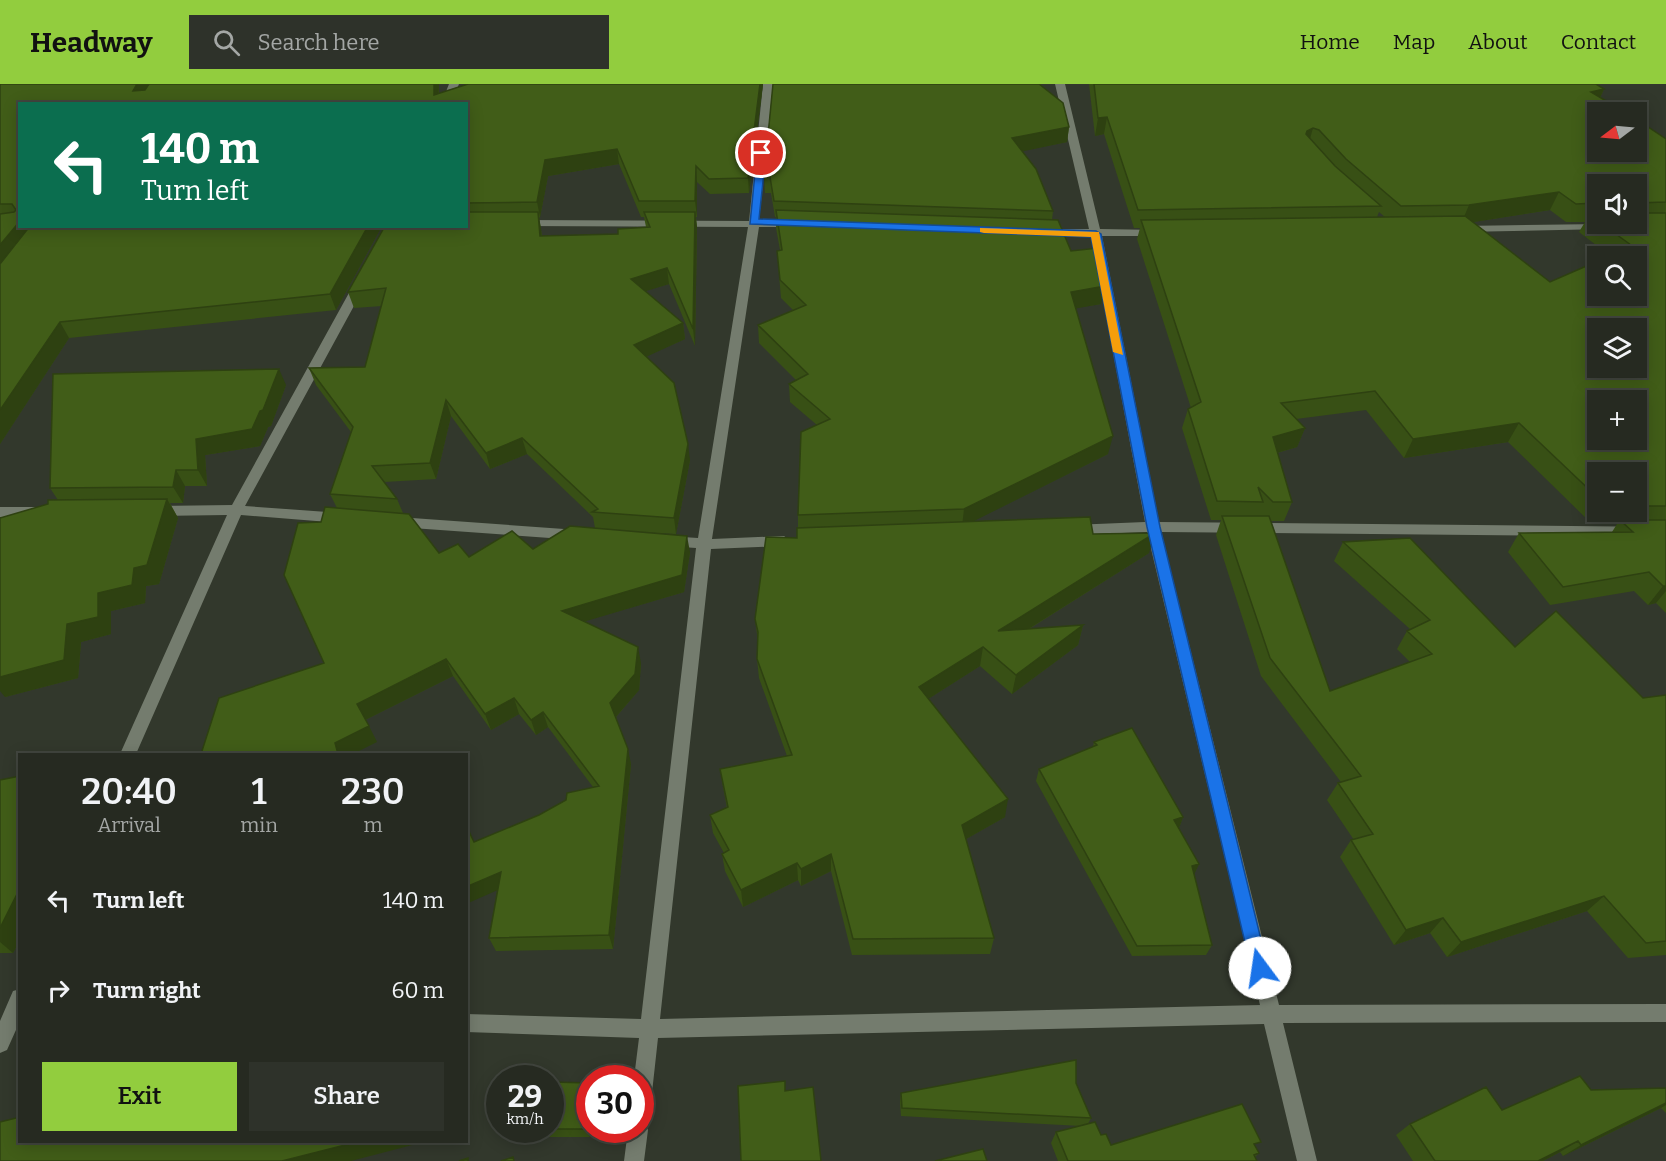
<!DOCTYPE html>
<html lang="en">
<head>
<meta charset="utf-8">
<style>
  body { margin:0; font-family:Bitter,serif; background:#2e322a; color:#f1f3f6; height:100vh; display:flex; flex-direction:column; font-size:22px; white-space:nowrap }
  * { box-sizing:border-box; margin:0 }
  p { font-size:20px; color:#a4a7a5 }
  .icon { flex:none; width:33px; height:33px; fill:none; stroke:currentColor; stroke-width:2; stroke-linecap:round; stroke-linejoin:round }
  .map { position:relative; flex:1; overflow:hidden }
  .sheet { position:absolute; left:18px; top:669px; width:450px; height:390px; display:flex; flex-direction:column; background:#262a21; border-radius:0px; box-shadow:0 3px 15px #0003,0 0 0 2px #42463f }
  .sheet>* { flex:none }
  .hud { position:absolute; left:18px; top:18px; width:450px; height:126px; border-radius:0px; box-shadow:0 3px 15px #0003,0 0 0 2px #42463f; background:#0b6e4f; color:#fff; overflow:hidden }
  .needle { width:39px; rotate:254deg }
  .tools { position:absolute; left:1587px; top:18px; display:grid; gap:12px }
  .tools a { display:grid; place-items:center; width:60px; height:60px; border-radius:0px; background:#262a21; box-shadow:0 3px 15px #0003,0 0 0 2px #42463f; font-size:30px }
  .speed { position:absolute; left:486px; top:981px; display:flex; gap:12px; font-size:30px; font-weight:700; text-align:center }
  .speed>* { display:grid; place-content:center; width:78px; height:78px; border-radius:50%; background:#262a21; box-shadow:0 3px 15px #0003,0 0 0 2px #42463f; line-height:1 }
  .speed small { font-size:15px; font-weight:400 }
  .speed .limit { border:9px solid #d22; background:#fff; color:#111 }
  .pin { position:absolute; display:grid; place-items:center; width:51px; height:51px; color:#fff; margin:-26px; border:3px solid #fff; border-radius:50%; box-shadow:0 2px 6px #0007 }
  .me { position:absolute; width:66px; margin:-33px; rotate:346deg; stroke-linejoin:round; filter:drop-shadow(0 0 4px #0008) }
  .turn { display:flex; align-items:center; gap:21px; height:126px; padding:0 24px; font-size:27px }
  .turn .icon { width:78px; height:78px; stroke-width:2.5 }
  .turn b { display:block; font-size:42px; line-height:51px }
  .eta { display:flex; justify-content:space-evenly; align-items:center; height:102px; text-align:center }
  .eta b { font-size:36px; font-weight:600; line-height:42px }
  .button { display:flex; gap:12px; margin-top:auto; padding:12px 24px }
  .button a { flex:1; height:69px; border-radius:0px; background:#92cd3e; color:#111; font-size:24px; font-weight:600; line-height:69px; text-align:center }
  .button a+a { background:#2e322a; color:#f1f3f6 }
  ul { padding:0; list-style:none }
  li { display:flex; align-items:center; gap:18px; height:90px; padding:0 24px }
  li div { flex:1 }
  li b { display:block; font-size:22px }
  li em { font-style:normal }
  header { display:flex; align-items:center; gap:36px; box-sizing:border-box; height:84px; padding:0 30px; background:#92cd3e; color:#111 }
  header strong { font-size:28px }
  nav { display:flex; gap:33px; margin-inline-start:auto; font-size:21px }
  .search { width:420px; height:54px; background:#2e322a; display:flex; align-items:center; gap:15px; box-sizing:border-box; padding:0 21px; border-radius:0px; color:#a4a7a5; font-size:22px }
  .map>svg:first-child { display:block }
  .lines { fill:none; stroke-linecap:round; stroke-linejoin:round }
  .minor { fill:#747c6e; fill-rule:evenodd }
  .wall { fill:#385015; fill-rule:evenodd }
  .shaded-wall { fill:#2e4111 }
  .building { fill:#415d18; stroke:#2e4111; stroke-width:1.5; fill-rule:evenodd }
  .route { fill:#1a73e8; stroke:#114b97; stroke-width:1.5 }
  .slow { fill:#f59e0b }
</style>
</head>
<body>
<header>
<strong>Headway</strong>
<div class="search"><svg class="icon" aria-label="search" viewBox="0 0 24 24"><circle cx="10" cy="10" r="6"/><path d="M15 15l6 6"/></svg>Search here</div>
<nav><a>Home</a><a>Map</a><a>About</a><a>Contact</a></nav>
</header>
<div class="map">
<svg width="1666" height="1077" viewBox="0 0 1666 1077">
  <rect width="100%" height="100%" fill="#32382c"/>
  <g class="lines">
    <path class="minor" d="M 449,0 L 459,0 L 451,20 L 441,20 Z
      M 763,0 L 773,0 L 759,137 L 796,137 L 801,140 L 796,143 L 759,143 L 712,455 L 784,452 L 791,457 L 784,462 L 711,465 L 660,935 L 1260,921 L 1147,448 L 1072,451 L 1065,446 L 1072,441 L 1145,438 L 1091,152 L 1045,151 L 1040,148 L 1045,145 L 1089,145 L 1055,0 L 1065,0 L 1100,145 L 1159,146 L 1164,149 L 1159,152 L 1102,152 L 1159,438 L 1666,443 L 1666,453 L 1161,448 L 1279,921 L 1666,920 L 1666,938 L 1283,939 L 1317,1077 L 1297,1077 L 1264,940 L 658,954 L 650,1027 L 647,1034 L 641,1037 L 645,1039 L 648,1046 L 644,1077 L 624,1077 L 628,1046 L 640,1046 L 640,994 L 634,994 L 639,954 L 466,948 L 466,930 L 641,935 L 696,464 L 667,462 L 660,457 L 667,452 L 698,454 L 748,143 L 520,142 L 515,139 L 520,136 L 749,137 Z
      M 1603,140 L 1607,141 L 1607,145 L 1462,148 L 1457,145 L 1462,142 Z
      M 361,195 L 367,198 L 245,422 L 341,429 L 348,434 L 341,439 L 241,431 L 136,670 L 120,670 L 227,431 L 156,432 L 149,427 L 156,422 L 232,421 L 355,198 Z
      M 0,423 L 39,423 L 46,428 L 39,433 L 0,433 Z
      M 398,433 L 578,446 L 585,451 L 578,456 L 398,443 L 391,438 Z
      M 20,905 L 20,937 L 7,966 L 0,969 L 0,937 L 13,907 Z"/>
  </g>
  <path class="wall" d="M 0,0 L 439,0 L 439,9 L 468,0 L 763,0 L 749,109 L 710,110 L 697,98 L 697,133 L 696,133 L 697,143 L 695,262 L 669,200 L 645,207 L 683,239 L 685,255 L 647,272 L 690,376 L 676,450 L 638,448 L 690,468 L 684,508 L 585,537 L 641,579 L 639,606 L 616,633 L 631,680 L 613,865 L 496,867 L 489,854 L 497,807 L 474,758 L 539,731 L 593,703 L 548,643 L 536,651 L 519,630 L 491,646 L 453,592 L 365,636 L 377,658 L 324,579 L 321,438 L 337,424 L 330,410 L 351,348 L 316,301 L 309,284 L 365,283 L 382,222 L 354,224 L 348,208 L 466,142 L 466,20 L 20,20 L 20,142 L 382,142 L 336,226 L 69,254 L 0,360 ZM 619,80 L 641,133 L 644,133 L 646,143 L 618,150 L 542,152 L 539,134 L 540,133 L 548,92 ZM 451,332 L 490,385 L 527,370 L 593,433 L 595,444 L 533,465 L 469,473 L 439,469 L 403,429 L 397,415 L 384,398 L 436,395 Z
    M 1089,0 L 1596,0 L 1604,5 L 1600,14 L 1666,55 L 1666,529 L 1656,519 L 1648,521 L 1634,507 L 1550,521 L 1508,468 L 1519,449 L 1612,448 L 1617,440 L 1592,440 L 1508,358 L 1404,374 L 1366,326 L 1296,335 L 1305,344 L 1297,363 L 1277,369 L 1292,418 L 1284,437 L 1270,437 L 1330,607 L 1410,578 L 1397,565 L 1407,547 L 1410,545 L 1334,477 L 1343,458 L 1515,563 L 1643,614 L 1666,611 L 1666,871 L 1628,874 L 1587,827 L 1447,873 L 1430,849 L 1394,861 L 1340,773 L 1351,756 L 1354,756 L 1327,716 L 1338,699 L 1341,698 L 1261,592 L 1216,451 L 1221,436 L 1211,436 L 1182,344 L 1188,325 L 1191,324 L 1137,155 L 1140,144 L 1134,144 L 1104,50 L 1095,52 ZM 1598,100 L 1636,100 L 1636,140 L 1598,140 ZM 1550,126 L 1566,138 L 1585,138 L 1579,148 L 1609,171 L 1550,198 L 1473,138 ZM 1379,128 L 1385,133 L 1377,133 ZM 1598,388 L 1636,388 L 1636,428 L 1598,428 Z
    M 1069,43 L 1067,58 L 1022,67 L 1053,127 L 1052,136 L 1101,220 L 1076,224 L 1108,370 L 973,437 L 1093,450 L 1149,469 L 1029,545 L 1083,541 L 1078,561 L 1012,610 L 980,582 L 928,615 L 1005,733 L 966,755 L 994,854 L 990,870 L 852,871 L 831,787 L 801,802 L 798,796 L 743,823 L 725,787 L 722,770 L 724,769 L 713,749 L 710,731 L 727,724 L 723,703 L 720,685 L 787,672 L 759,594 L 757,575 L 758,558 L 755,535 L 797,454 L 798,444 L 798,431 L 817,341 L 790,318 L 789,300 L 796,296 L 759,259 L 758,241 L 793,226 L 781,214 L 777,167 L 780,166 L 776,144 L 776,133 L 775,133 L 771,109 L 765,109 L 764,93 Z
    M 286,301 L 271,342 L 268,343 L 260,362 L 205,371 L 207,402 L 185,402 L 183,419 L 170,419 L 178,434 L 159,500 L 146,502 L 145,519 L 111,527 L 111,550 L 81,558 L 78,594 L 5,613 L 58,416 L 50,404 Z
    M 1094,658 L 1183,733 L 1179,744 L 1199,780 L 1194,790 L 1212,861 L 1206,871 L 1132,872 L 1036,697 L 1039,685 L 1093,663 Z
    M 20,692 L 20,856 L 13,869 L 0,869 L 0,696 Z
    M 590,999 L 590,1053 L 549,1053 L 544,1046 L 550,1046 L 550,1001 Z
    M 1666,1004 L 1666,1029 L 1661,1024 L 1563,1072 L 1560,1068 L 1543,1077 L 1413,1077 L 1396,1051 L 1410,1040 L 1502,1026 L 1591,1006 Z
    M 901,1009 L 1091,1034 L 1088,1040 L 1111,1061 L 1256,1063 L 1259,1069 L 1255,1073 L 1257,1077 L 1058,1077 L 1051,1059 L 1056,1048 L 1081,1042 L 901,1032 L 900,1018 Z"/>
  <path class="shaded-wall" d="M 137,0 L 152,0 L 141,20 L 133,7 Z
    M 434,0 L 439,0 L 438,20 L 434,11 Z
    M 760,0 L 763,0 L 749,109 L 748,94 Z
    M 1604,5 L 1596,22 L 1591,8 Z
    M 1107,33 L 1104,50 L 1095,52 L 1098,34 Z
    M 1069,43 L 1067,58 L 1010,70 L 1012,54 Z
    M 1313,44 L 1308,62 L 1301,65 L 1307,47 Z
    M 617,65 L 619,80 L 548,92 L 540,133 L 537,118 L 545,76 Z
    M 696,82 L 697,98 L 697,133 L 695,117 Z
    M 1559,108 L 1550,126 L 1461,140 L 1469,121 Z
    M 538,128 L 541,144 L 543,168 L 540,152 Z
    M 695,128 L 697,143 L 695,262 L 693,245 Z
    M 20,137 L 20,142 L 38,142 L 0,188 L 0,161 Z
    M 368,142 L 382,142 L 336,226 L 330,210 Z
    M 667,184 L 669,200 L 633,211 L 631,195 Z
    M 1105,202 L 1101,220 L 1067,226 L 1071,208 Z
    M 60,238 L 69,254 L 0,360 L 0,326 Z
    M 683,239 L 685,255 L 637,277 L 634,261 Z
    M 279,285 L 286,301 L 271,342 L 268,343 L 260,362 L 205,371 L 207,402 L 198,386 L 196,355 L 260,327 Z
    M 446,316 L 451,332 L 436,395 L 430,379 Z
    M 1519,339 L 1508,358 L 1404,374 L 1413,355 Z
    M 1305,344 L 1297,363 L 1266,372 L 1273,353 Z
    M 1113,352 L 1108,370 L 962,443 L 964,425 Z
    M 522,354 L 527,370 L 490,385 L 486,369 Z
    M 688,360 L 690,376 L 676,450 L 674,434 Z
    M 176,386 L 185,402 L 183,419 L 173,403 Z
    M 167,415 L 178,434 L 159,500 L 146,502 L 145,519 L 111,527 L 111,550 L 81,558 L 78,594 L 5,613 L 0,607 L 0,593 L 67,540 L 98,509 L 134,484 Z
    M 1155,449 L 1149,469 L 995,566 L 998,547 Z
    M 687,452 L 690,468 L 684,508 L 566,543 L 562,527 Z
    M 1663,502 L 1666,502 L 1666,507 L 1656,519 L 1648,521 Z
    M 1083,541 L 1078,561 L 1012,610 L 1016,591 Z
    M 638,563 L 641,579 L 639,606 L 614,635 L 610,619 Z
    M 983,563 L 980,582 L 917,622 L 919,603 Z
    M 446,575 L 453,592 L 365,636 L 357,620 Z
    M 514,614 L 519,630 L 491,646 L 485,630 Z
    M 543,628 L 548,643 L 536,651 L 531,636 Z
    M 369,642 L 377,658 L 353,670 L 338,670 L 335,659 Z
    M 628,665 L 631,680 L 613,865 L 609,851 Z
    M 1008,715 L 1005,733 L 959,759 L 962,741 Z
    M 1183,733 L 1179,744 L 1174,736 Z
    M 831,770 L 831,787 L 801,802 L 801,785 Z
    M 797,779 L 798,796 L 743,823 L 741,806 Z
    M 1199,780 L 1194,791 L 1192,782 Z
    M 501,788 L 507,802 L 466,820 L 466,803 Z
    M 20,804 L 20,856 L 13,869 L 0,858 L 0,844 Z
    M 1604,812 L 1587,827 L 1447,873 L 1461,858 Z
    M 1443,834 L 1430,849 L 1394,861 L 1406,846 Z
    M 590,1013 L 590,1053 L 585,1045 Z
    M 1666,1019 L 1666,1021 L 1661,1024 L 1563,1072 L 1581,1061 Z
    M 1578,1057 L 1560,1068 L 1543,1077 L 1538,1077 Z
    M 357,1058 L 420,1058 L 420,1059 L 351,1077 L 282,1077 Z"/>
  <path class="building" d="M 0,0 L 137,0 L 133,7 L 145,6 L 149,0 L 434,0 L 434,11 L 468,0 L 760,0 L 748,94 L 709,95 L 696,82 L 695,117 L 639,117 L 617,65 L 545,76 L 537,118 L 466,119 L 466,20 L 20,20 L 20,137 L 0,161 L 0,130 L 14,128 L 16,126 L 12,120 L 0,120 Z
    M 773,0 L 1039,0 L 1063,19 L 1069,43 L 1012,54 L 1036,85 L 1053,127 L 774,117 L 770,93 L 764,93 Z
    M 1094,0 L 1596,0 L 1604,5 L 1591,8 L 1625,28 L 1598,28 L 1598,68 L 1636,68 L 1636,35 L 1666,55 L 1666,118 L 1636,119 L 1636,100 L 1598,100 L 1598,119 L 1576,120 L 1559,108 L 1469,121 L 1401,122 L 1346,75 L 1319,46 L 1313,44 L 1307,47 L 1306,50 L 1335,82 L 1381,122 L 1138,126 L 1107,33 L 1098,34 Z
    M 776,126 L 1058,136 L 1071,167 L 1098,164 L 1105,202 L 1071,208 L 1113,352 L 964,425 L 798,431 L 801,348 L 830,335 L 789,300 L 808,290 L 758,241 L 806,221 L 780,196 L 777,167 L 782,166 Z
    M 466,128 L 538,128 L 540,152 L 618,150 L 618,145 L 650,143 L 644,128 L 695,128 L 693,245 L 667,184 L 631,195 L 683,239 L 634,261 L 674,299 L 688,360 L 674,434 L 592,428 L 598,425 L 522,354 L 486,369 L 446,316 L 430,379 L 372,382 L 397,415 L 330,410 L 353,343 L 309,284 L 365,283 L 386,204 L 348,208 L 385,142 L 466,142 Z
    M 1636,129 L 1666,129 L 1666,422 L 1636,422 L 1636,388 L 1598,388 L 1598,414 L 1519,339 L 1413,355 L 1375,307 L 1281,319 L 1305,344 L 1273,353 L 1292,418 L 1273,418 L 1258,403 L 1263,418 L 1217,417 L 1188,325 L 1201,318 L 1141,136 L 1465,132 L 1550,198 L 1598,177 L 1598,212 L 1636,212 L 1636,172 L 1607,172 L 1631,161 L 1602,140 L 1636,140 ZM 1598,244 L 1636,244 L 1636,284 L 1598,284 ZM 1598,316 L 1636,316 L 1636,356 L 1598,356 Z
    M 1589,130 L 1598,130 L 1598,136 Z
    M 30,142 L 368,142 L 330,210 L 60,238 L 0,326 L 0,180 Z
    M 279,285 L 263,326 L 260,327 L 252,345 L 196,355 L 198,386 L 176,386 L 173,403 L 50,404 L 53,290 Z
    M 167,415 L 147,481 L 134,484 L 132,501 L 98,509 L 98,533 L 67,540 L 64,576 L 0,593 L 0,434 L 48,420 L 48,416 Z
    M 325,423 L 409,430 L 439,469 L 458,460 L 469,473 L 512,447 L 533,465 L 570,442 L 687,452 L 682,491 L 562,527 L 638,563 L 635,590 L 610,619 L 628,665 L 609,851 L 489,854 L 501,788 L 466,803 L 466,741 L 474,758 L 539,731 L 566,716 L 567,709 L 599,702 L 543,628 L 531,636 L 514,614 L 485,630 L 446,575 L 357,620 L 369,642 L 335,659 L 338,670 L 201,670 L 219,614 L 324,579 L 284,491 L 298,439 L 321,438 Z
    M 1222,432 L 1269,432 L 1330,607 L 1432,570 L 1407,547 L 1430,536 L 1343,458 L 1410,454 L 1515,563 L 1556,527 L 1643,614 L 1666,611 L 1666,857 L 1646,859 L 1604,812 L 1461,858 L 1443,834 L 1406,846 L 1351,756 L 1373,750 L 1338,699 L 1361,692 L 1270,574 Z
    M 1090,433 L 1093,450 L 1155,449 L 998,547 L 1083,541 L 1016,591 L 983,563 L 919,603 L 1008,715 L 962,741 L 994,854 L 853,855 L 831,770 L 801,785 L 797,779 L 741,806 L 722,770 L 729,766 L 710,731 L 728,723 L 720,685 L 792,671 L 757,575 L 758,548 L 755,535 L 766,453 L 797,454 L 797,444 Z
    M 1620,436 L 1666,436 L 1666,502 L 1663,502 L 1649,488 L 1563,503 L 1519,449 L 1633,448 Z
    M 1132,644 L 1183,733 L 1174,736 L 1199,780 L 1192,782 L 1212,861 L 1137,862 L 1039,685 L 1097,661 L 1094,658 Z
    M 20,692 L 20,804 L 0,844 L 0,696 Z
    M 1076,976 L 1076,999 L 1091,1034 L 902,1024 L 901,1009 Z
    M 1580,992 L 1591,1006 L 1666,1004 L 1666,1019 L 1581,1061 L 1578,1057 L 1538,1077 L 1435,1077 L 1410,1040 L 1486,1003 L 1502,1026 Z
    M 785,997 L 785,1007 L 813,1003 L 821,1077 L 741,1077 L 738,1002 Z
    M 551,998 L 590,999 L 590,1013 L 585,1045 L 550,1045 Z
    M 1242,1020 L 1261,1058 L 1254,1060 L 1259,1069 L 1254,1071 L 1257,1077 L 1068,1077 L 1056,1048 L 1095,1038 L 1101,1051 L 1106,1050 L 1111,1061 Z
    M 20,1033 L 20,1058 L 357,1058 L 282,1077 L 0,1077 L 0,1038 Z
    M 983,1065 L 987,1077 L 935,1077 Z
    M 513,1073 L 514,1077 L 501,1077 Z
    M 468,1074 L 468,1077 L 459,1077 Z"/>
  <path class="route" d="M 761,66 L 766,69 L 759,135 L 1096,147 L 1101,150 L 1160,443 L 1268,884 L 1266,890 L 1260,892 L 1254,890 L 1251,884 L 1147,443 L 1091,153 L 750,140 L 757,69 Z"/>
  <path class="slow" d="M 980,144 L 1099,148 L 1123,271 L 1113,268 L 1091,153 L 984,149 L 980,148 Z"/>
</svg>
<div class="tools">
<a><svg class="needle" viewBox="-14 -14 28 28"><path d="M0-13l5 13h-10z" fill="#e53935"/><path d="M0 13l5-13h-10z" fill="#a4a7a5"/></svg></a>
<a><svg class="icon" aria-label="sound" viewBox="0 0 24 24"><path d="M4 9h4l5-4v14l-5-4H4zM17 9q2 3 0 6"/></svg></a>
<a><svg class="icon" aria-label="search" viewBox="0 0 24 24"><circle cx="10" cy="10" r="6"/><path d="M15 15l6 6"/></svg></a>
<a><svg class="icon" aria-label="layers" viewBox="0 0 24 24"><path d="M12 4l9 5-9 5-9-5zM3 14l9 5 9-5"/></svg></a>
<a>+</a>
<a>−</a>
</div>
<div class="speed"><div>29<small>km/h</small></div><div class="limit">30</div></div>
<div class="pin" style="left:761px;top:69px;background:#d93025"><svg class="icon" aria-label="arrive" viewBox="0 0 24 24"><path d="M6 21V4h12l-3 4 3 4H6"/></svg></div>
<svg class="me" style="left:1260px;top:884px" viewBox="-20 -20 40 40"><circle r="19" fill="#fff"/><path d="M0-13L10 11 0 6-10 11z" fill="#1a73e8"/></svg>
<div class="hud">
<div class="turn"><svg class="icon" aria-label="left" viewBox="0 0 24 24"><path d="M17 20v-9H6M10 6l-5 5 5 5"/></svg><div><b>140 m</b>Turn left</div></div>
</div>
<section class="sheet">
<div class="eta">
<div><b>20:40</b><p>Arrival</p></div>
<div><b>1</b><p>min</p></div>
<div><b>230</b><p>m</p></div>
</div>
<ul>
<li><svg class="icon" aria-label="left" viewBox="0 0 24 24"><path d="M17 20v-9H6M10 6l-5 5 5 5"/></svg><div><b>Turn left</b></div><em>140 m</em></li>
<li><svg class="icon" aria-label="right" viewBox="0 0 24 24"><path d="M7 20v-9h11M14 6l5 5-5 5"/></svg><div><b>Turn right</b></div><em>60 m</em></li>
</ul>
<div class="button"><a>Exit</a><a>Share</a></div>
</section>
</div>
</body>
</html>
